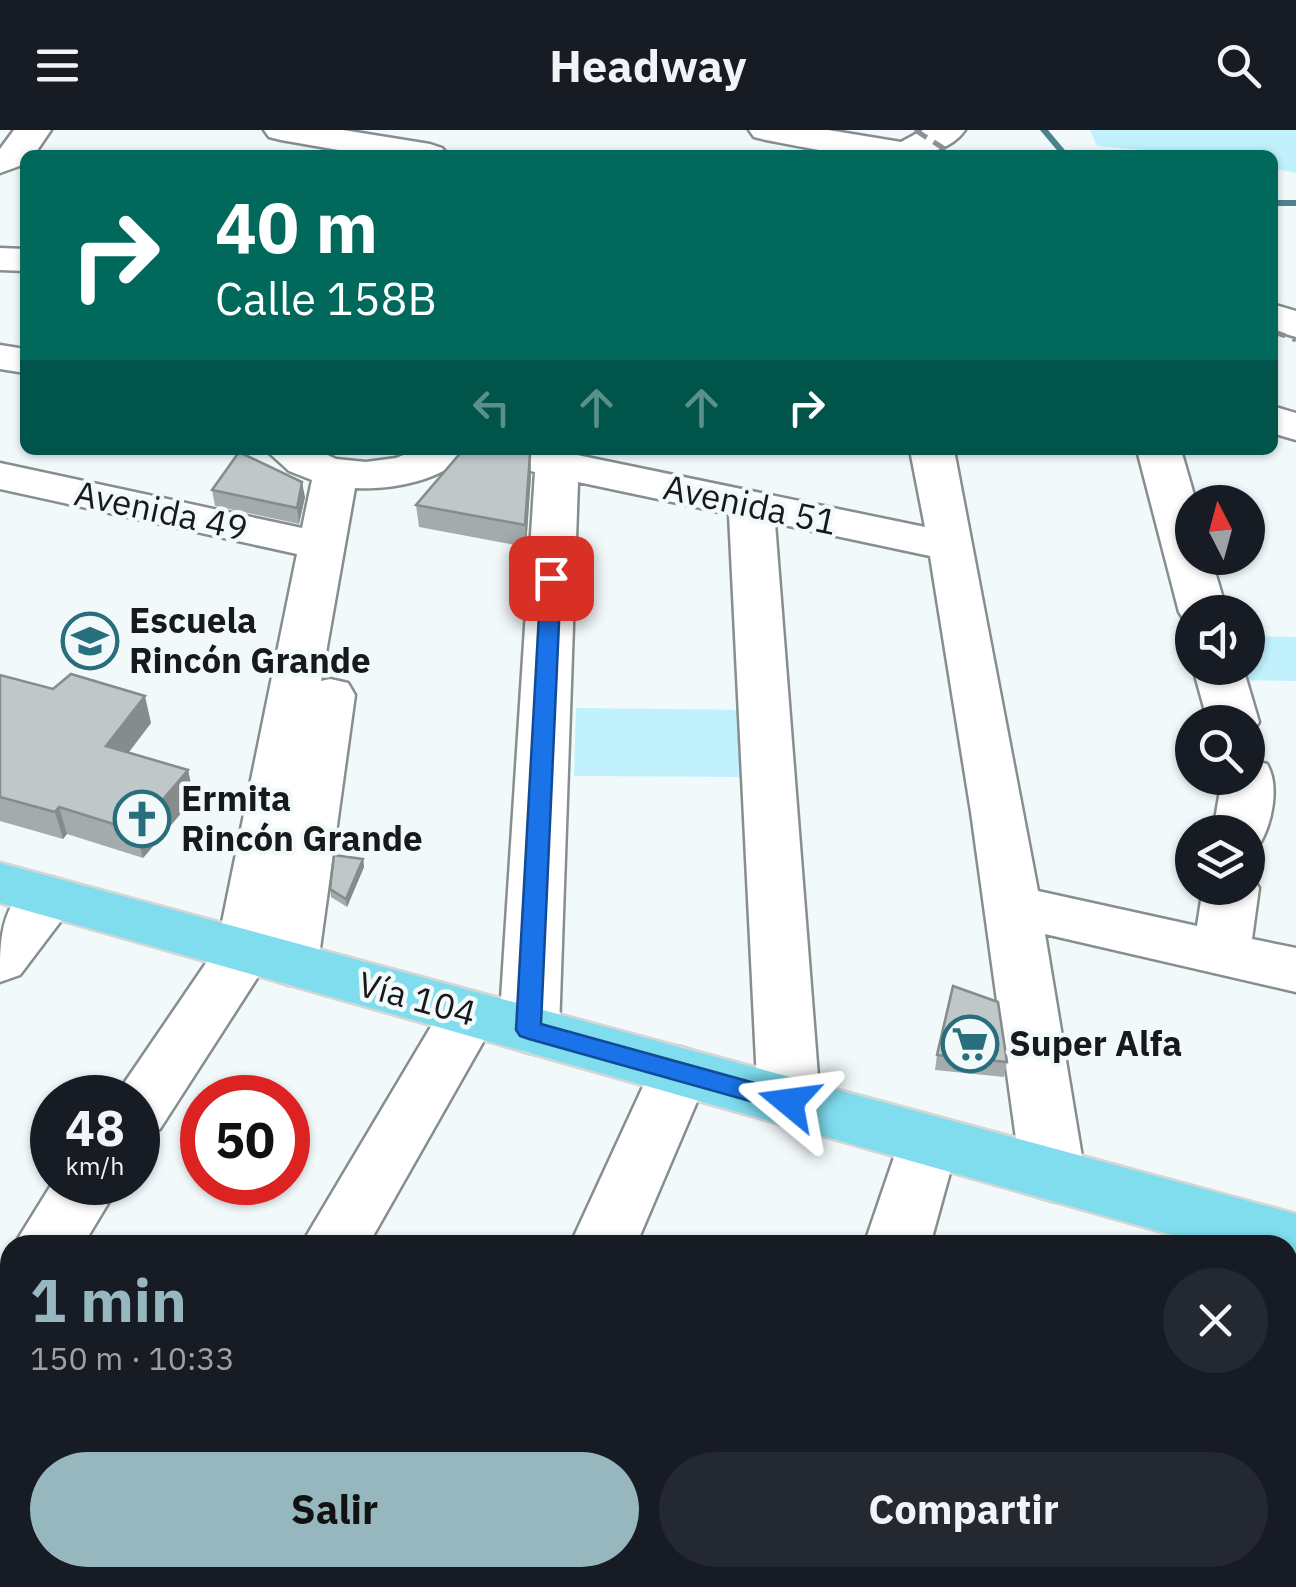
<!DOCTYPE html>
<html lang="es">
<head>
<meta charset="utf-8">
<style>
  body { margin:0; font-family:"IBM Plex Sans",sans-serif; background:#242831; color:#f1f3f6; height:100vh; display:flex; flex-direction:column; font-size:38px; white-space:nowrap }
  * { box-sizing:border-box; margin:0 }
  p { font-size:32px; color:#9ea1a6 }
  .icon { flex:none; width:55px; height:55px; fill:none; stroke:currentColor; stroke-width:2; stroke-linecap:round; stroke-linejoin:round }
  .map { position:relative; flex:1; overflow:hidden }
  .panel { position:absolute; left:0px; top:1105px; width:1298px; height:352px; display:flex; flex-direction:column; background:#171b24; border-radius:30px 30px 0 0; box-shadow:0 2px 8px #0004 }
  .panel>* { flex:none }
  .guide { position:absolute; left:20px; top:20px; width:1258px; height:305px; border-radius:15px; box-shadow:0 2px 8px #0004; background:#00695c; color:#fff; overflow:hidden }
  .needle { width:65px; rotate:354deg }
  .controls { position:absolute; left:1175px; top:355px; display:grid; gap:20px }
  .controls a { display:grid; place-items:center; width:90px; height:90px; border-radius:50%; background:#171b24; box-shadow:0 2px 8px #0004; font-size:50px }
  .speed { position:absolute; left:30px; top:945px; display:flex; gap:20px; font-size:50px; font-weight:700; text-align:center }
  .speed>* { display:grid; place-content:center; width:130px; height:130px; border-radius:50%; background:#171b24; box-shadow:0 2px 8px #0004; line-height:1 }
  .speed small { font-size:25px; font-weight:400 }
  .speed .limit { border:15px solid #d22; background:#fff; color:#111 }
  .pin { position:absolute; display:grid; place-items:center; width:85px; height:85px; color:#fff; margin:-42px; border-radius:20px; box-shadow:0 5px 15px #0006 }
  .me { position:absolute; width:110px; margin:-55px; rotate:286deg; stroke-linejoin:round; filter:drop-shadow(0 0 8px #0008) }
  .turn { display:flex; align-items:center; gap:35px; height:210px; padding:0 30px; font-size:45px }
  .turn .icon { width:130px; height:130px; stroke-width:2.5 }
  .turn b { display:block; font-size:70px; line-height:85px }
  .lanes { display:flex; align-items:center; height:95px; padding:0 30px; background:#0003; justify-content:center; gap:50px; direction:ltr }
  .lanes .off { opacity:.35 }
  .round { display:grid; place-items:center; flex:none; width:105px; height:105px; border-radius:52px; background:#242831 }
  .summary { display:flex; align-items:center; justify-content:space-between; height:170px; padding:0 30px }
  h1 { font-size:60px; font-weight:800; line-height:75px; color:#97b7bf }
  .button { display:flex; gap:20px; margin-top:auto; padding:20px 30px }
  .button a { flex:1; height:115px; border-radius:60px; background:#97b7bf; color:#111; font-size:40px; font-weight:800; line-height:115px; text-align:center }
  .button a+a { background:#242831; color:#f1f3f6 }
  header { display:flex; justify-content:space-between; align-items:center; height:130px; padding:0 30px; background:#171b24; font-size:45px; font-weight:800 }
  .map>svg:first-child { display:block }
  .green { fill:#c0f1fd }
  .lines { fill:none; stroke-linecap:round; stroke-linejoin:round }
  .stream { fill:#4c838f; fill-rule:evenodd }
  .minor-casing { stroke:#878e8f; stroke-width:5 }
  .major-casing { stroke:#d5d6d6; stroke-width:5 }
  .minor { fill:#fff; fill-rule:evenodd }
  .major { fill:#7fddee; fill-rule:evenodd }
  .rail { stroke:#8e9294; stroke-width:5; stroke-dasharray:14 8; stroke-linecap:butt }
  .wall { fill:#a4abac }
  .shaded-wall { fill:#868b8c }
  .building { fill:#bfc7c8; stroke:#868b8c; stroke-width:2.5 }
  .route { fill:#1a73e8; stroke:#114b97; stroke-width:2.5 }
  .labels { text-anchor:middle; stroke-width:9; stroke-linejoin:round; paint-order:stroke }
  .street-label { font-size:35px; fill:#17191a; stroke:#f2f9fb }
  .poi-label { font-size:35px; font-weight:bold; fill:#17191a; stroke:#f2f9fb; text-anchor:start }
</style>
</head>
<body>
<header><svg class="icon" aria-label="menu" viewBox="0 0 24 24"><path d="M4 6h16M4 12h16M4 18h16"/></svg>Headway<svg class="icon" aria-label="search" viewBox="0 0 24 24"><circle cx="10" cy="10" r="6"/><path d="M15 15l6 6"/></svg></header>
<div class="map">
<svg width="1296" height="1457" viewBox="0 0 1296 1457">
  <rect width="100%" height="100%" fill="#f2f9fb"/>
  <path class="green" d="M 1090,0 L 1296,0 L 1296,43 L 1273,38 L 1272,25 L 1203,25 L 1097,16 Z
    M 1248,506 L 1296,507 L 1296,551 L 1233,550 L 1229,538 L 1248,538 Z
    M 576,578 L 753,580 L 756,647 L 574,646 Z
    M 0,1187 L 10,1190 L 10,1334 L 0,1331 Z"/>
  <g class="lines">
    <path class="stream" d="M 1040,0 L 1048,0 L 1069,25 L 1061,25 Z
      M 1272,70 L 1296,70 L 1296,76 L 1272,76 Z"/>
    <g class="minor-casing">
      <path id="minor" d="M 14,0 L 51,0 L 34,25 L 25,25 L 25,34 L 0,43 L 0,19 Z
        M 264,0 L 343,0 L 430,14 L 442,18 L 448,25 L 367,25 L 281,10 L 269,7 Z
        M 749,0 L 828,0 L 901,12 L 923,0 L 965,0 C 932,48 815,19 766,10 L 754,7 Z
        M 0,118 L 25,119 L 25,141 L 0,140 Z
        M 1272,174 L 1296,181 L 1296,207 L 1272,200 Z
        M 0,215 L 25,219 L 25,243 L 0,239 Z
        M 1272,276 L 1296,283 L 1296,310 L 1272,303 Z
        M 266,320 L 317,320 L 336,329 L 366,332 L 396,328 L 416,320 L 468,320 C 446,351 391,360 355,358 L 321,551 L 330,549 L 348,553 L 355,565 L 318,833 L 309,848 L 289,855 L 269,848 L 263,839 L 160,999 L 138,1006 L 138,968 L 114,968 L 217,817 L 297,424 L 0,359 L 0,333 L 302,398 L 312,350 L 289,341 Z
        M 468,320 L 553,320 L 925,397 L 910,320 L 954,320 L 1038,761 L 1197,796 L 1203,758 L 1248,758 L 1248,743 L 1251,744 L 1259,758 L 1252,809 L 1296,818 L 1296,862 L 1045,804 L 1085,1045 L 1076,1064 L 1053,1071 L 1030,1064 L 1021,1045 L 971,682 L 930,426 L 775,393 L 820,972 L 811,989 L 789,997 L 767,989 L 758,972 L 729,384 L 578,352 L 559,900 L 550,916 L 529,923 L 508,916 L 499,900 L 535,342 L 475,329 Z
        M 1137,320 L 1181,320 L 1196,372 L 1192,372 L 1192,428 L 1211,428 L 1227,482 L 1192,482 L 1192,494 L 1186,493 L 1179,482 Z
        M 1193,538 L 1243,538 L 1259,592 L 1251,604 L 1248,605 L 1248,592 L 1208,592 Z
        M 1248,629 L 1267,634 C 1280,656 1272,694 1259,715 L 1248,719 L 1248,702 L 1213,702 L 1222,648 L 1248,648 Z
        M 51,747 L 71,753 L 79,767 L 20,845 L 0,852 C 0,804 0,763 51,747 Z
        M 469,861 L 490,868 L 499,884 L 368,1115 L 301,1115 L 448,868 Z
        M 680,917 L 702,924 L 710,941 L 636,1115 L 570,1115 L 658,924 Z
        M 928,985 L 950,992 L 959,1010 L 930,1115 L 864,1115 L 906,992 Z
        M 53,1052 L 121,1052 L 83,1115 L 14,1115 Z
        M 99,1448 L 177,1448 L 173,1457 L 95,1457 Z
        M 419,1448 L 495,1448 L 491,1457 L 415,1457 Z
        M 758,1448 L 834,1448 L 831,1457 L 755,1457 Z
        M 1076,1448 L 1152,1448 L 1150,1457 L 1074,1457 Z"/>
    </g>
    <g class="major-casing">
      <path id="major" d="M 0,733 L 1296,1084 L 1296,1140 L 1288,1137 L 1288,1115 L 1208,1115 L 0,773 Z"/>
    </g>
    <use href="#minor" class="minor"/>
    <use href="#major" class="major"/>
    <path class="rail" d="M 915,0 L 954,25
      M 1272,201 L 1296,210"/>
  </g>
  <path class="wall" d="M 530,324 L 531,346 L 526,417 L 419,397 L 416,375 Z
    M 212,360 L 305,367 L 299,394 L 215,376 Z
    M 0,545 L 151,593 L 128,623 L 188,640 L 194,668 L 143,728 L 67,704 L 63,709 L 0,691 Z
    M 363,729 L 364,737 L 347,777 L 331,767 L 330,759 Z
    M 937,925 L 1007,932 L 1004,947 L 935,940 Z"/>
  <path class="shaded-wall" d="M 530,324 L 531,346 L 526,417 L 525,395 Z
    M 302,352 L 305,367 L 299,394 L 297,378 Z
    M 145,566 L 151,593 L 113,643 L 106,616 Z
    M 188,640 L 194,668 L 143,728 L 136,701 Z
    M 59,677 L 67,704 L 63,709 L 55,682 Z
    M 363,729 L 364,737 L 347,777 L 346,769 Z"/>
  <path class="building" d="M 463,320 L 513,320 L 530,324 L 525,395 L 416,375 Z
    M 239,322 L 302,352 L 297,378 L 212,360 Z
    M 71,544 L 145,566 L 106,616 L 188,640 L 136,701 L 59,677 L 55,682 L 0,667 L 0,545 L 53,559 Z
    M 334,725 L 363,729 L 346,769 L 330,759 Z
    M 953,856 L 998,872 L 1007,932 L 937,925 Z"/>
  <path class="route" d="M 551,442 L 561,448 L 541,894 L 798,965 L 802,972 L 798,979 L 789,982 L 529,909 L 520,906 L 516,900 L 541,448 Z"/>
  <defs>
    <g id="school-ring" transform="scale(2.875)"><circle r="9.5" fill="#f2f9fb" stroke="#286e7c" stroke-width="1.5"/><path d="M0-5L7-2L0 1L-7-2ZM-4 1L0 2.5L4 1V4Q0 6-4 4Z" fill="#286e7c"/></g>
    <g id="church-ring" transform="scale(2.875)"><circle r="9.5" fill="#f2f9fb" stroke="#286e7c" stroke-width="1.5"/><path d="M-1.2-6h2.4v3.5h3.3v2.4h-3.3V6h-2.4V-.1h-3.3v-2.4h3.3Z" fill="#286e7c"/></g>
    <g id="supermarket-ring" transform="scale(2.875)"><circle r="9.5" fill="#f2f9fb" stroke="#286e7c" stroke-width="1.5"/><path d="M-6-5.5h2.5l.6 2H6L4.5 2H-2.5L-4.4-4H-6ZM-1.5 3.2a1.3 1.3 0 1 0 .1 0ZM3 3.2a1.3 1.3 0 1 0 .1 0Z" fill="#286e7c"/></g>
  </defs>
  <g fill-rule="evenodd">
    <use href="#school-ring" x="90" y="511"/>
    <use href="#church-ring" x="142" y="689"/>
    <use href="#supermarket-ring" x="970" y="914"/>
  </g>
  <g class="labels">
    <g class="street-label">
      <text transform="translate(750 375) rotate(12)" y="12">Avenida 51</text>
      <text transform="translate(161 381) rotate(12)" y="12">Avenida 49</text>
      <text transform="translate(417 869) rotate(15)" y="12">Vía 104</text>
    </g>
    <g class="poi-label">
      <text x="129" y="503">Escuela<tspan x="129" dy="40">Rincón Grande</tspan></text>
      <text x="181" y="681">Ermita<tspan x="181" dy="40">Rincón Grande</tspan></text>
      <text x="1009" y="926">Super Alfa</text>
    </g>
  </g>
</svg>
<div class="controls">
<a><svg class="needle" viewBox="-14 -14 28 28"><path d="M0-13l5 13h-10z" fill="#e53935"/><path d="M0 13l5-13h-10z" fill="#9ea1a6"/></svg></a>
<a><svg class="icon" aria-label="sound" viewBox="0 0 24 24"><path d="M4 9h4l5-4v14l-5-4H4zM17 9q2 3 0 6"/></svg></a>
<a><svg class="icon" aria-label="search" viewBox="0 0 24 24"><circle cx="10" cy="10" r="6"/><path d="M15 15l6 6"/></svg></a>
<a><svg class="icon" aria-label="layers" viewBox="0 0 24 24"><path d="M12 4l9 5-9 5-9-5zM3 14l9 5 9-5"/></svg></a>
</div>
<div class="speed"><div>48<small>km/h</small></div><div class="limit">50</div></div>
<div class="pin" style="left:551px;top:448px;background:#d93025"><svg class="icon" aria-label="arrive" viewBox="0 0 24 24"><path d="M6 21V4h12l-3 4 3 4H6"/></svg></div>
<svg class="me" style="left:789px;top:972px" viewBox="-20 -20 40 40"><path d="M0-17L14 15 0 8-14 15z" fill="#1a73e8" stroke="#fff" stroke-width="4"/></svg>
<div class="guide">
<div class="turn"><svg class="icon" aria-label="right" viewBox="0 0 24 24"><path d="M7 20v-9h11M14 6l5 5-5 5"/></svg><div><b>40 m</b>Calle 158B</div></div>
<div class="lanes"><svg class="icon off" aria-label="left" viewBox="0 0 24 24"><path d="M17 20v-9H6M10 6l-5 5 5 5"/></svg><svg class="icon off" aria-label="ahead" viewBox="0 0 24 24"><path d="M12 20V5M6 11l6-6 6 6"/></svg><svg class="icon off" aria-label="ahead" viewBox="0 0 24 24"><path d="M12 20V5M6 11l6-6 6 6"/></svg><svg class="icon" aria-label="right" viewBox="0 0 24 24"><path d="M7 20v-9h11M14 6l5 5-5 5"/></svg></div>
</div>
<section class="panel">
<div class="summary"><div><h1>1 min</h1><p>150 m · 10:33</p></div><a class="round"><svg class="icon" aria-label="close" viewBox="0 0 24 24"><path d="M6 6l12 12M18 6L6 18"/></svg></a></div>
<div class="button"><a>Salir</a><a>Compartir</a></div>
</section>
</div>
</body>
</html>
